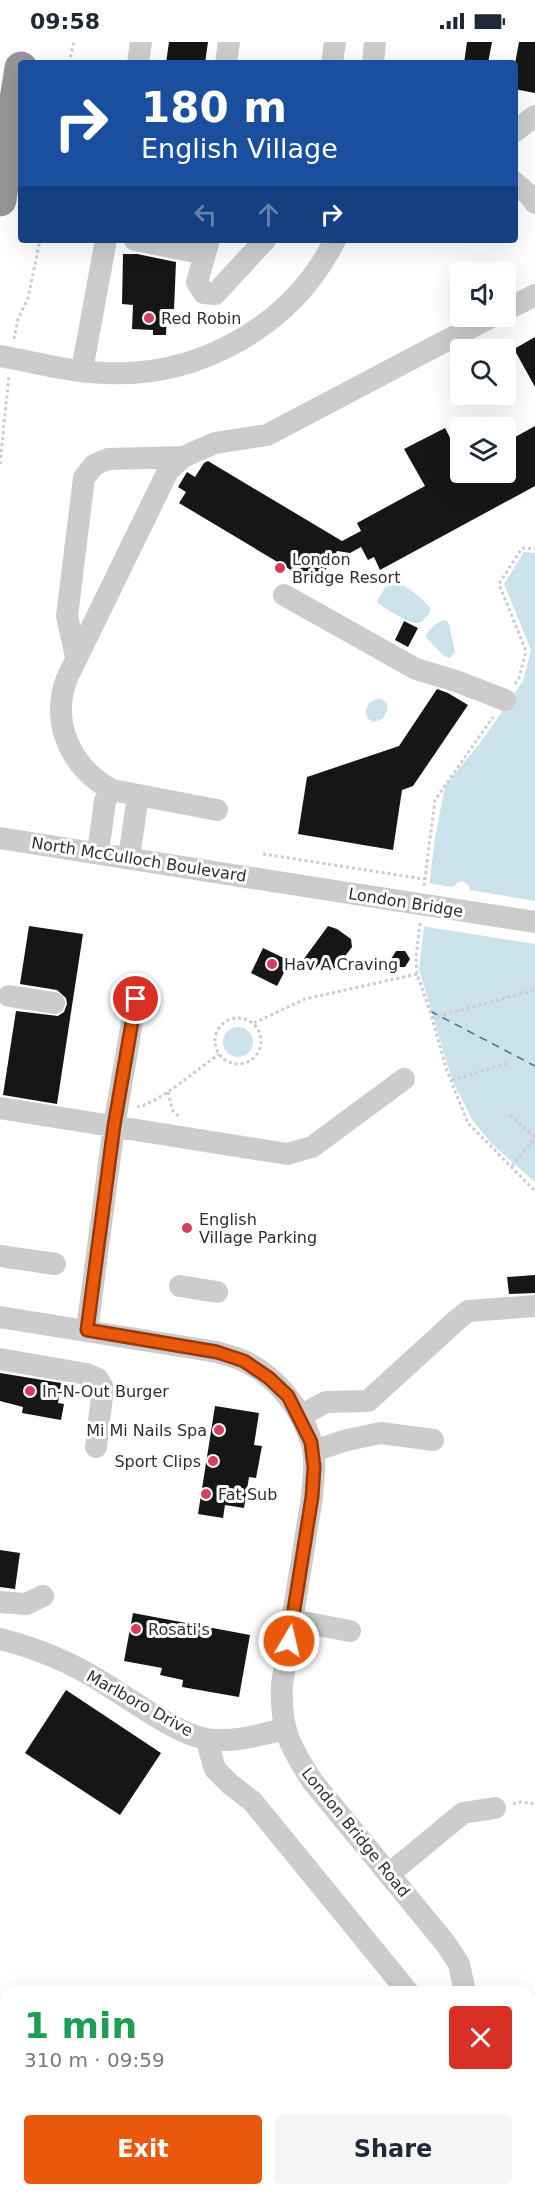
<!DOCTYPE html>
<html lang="en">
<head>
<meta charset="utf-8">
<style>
  body { margin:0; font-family:"DejaVu Sans",sans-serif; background:#f6f6f7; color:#1f2937; height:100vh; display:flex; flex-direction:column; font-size:22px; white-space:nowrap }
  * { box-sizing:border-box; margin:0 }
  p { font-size:20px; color:#747a83 }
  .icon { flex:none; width:33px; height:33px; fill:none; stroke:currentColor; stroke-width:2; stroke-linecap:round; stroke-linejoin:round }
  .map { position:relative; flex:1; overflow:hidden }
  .drawer { position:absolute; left:0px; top:1944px; width:536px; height:210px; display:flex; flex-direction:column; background:#fff; border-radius:18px 18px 0 0; box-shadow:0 6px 24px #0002 }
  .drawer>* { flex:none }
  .hud { position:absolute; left:18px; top:18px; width:500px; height:183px; border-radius:6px; box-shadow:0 6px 24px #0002; background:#1a4fa0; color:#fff; overflow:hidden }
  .tools { position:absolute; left:450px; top:219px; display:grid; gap:12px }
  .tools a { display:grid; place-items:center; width:66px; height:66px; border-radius:6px; background:#fff; box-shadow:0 6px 24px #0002; font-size:30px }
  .pin { position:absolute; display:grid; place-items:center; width:51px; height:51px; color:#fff; margin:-26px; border:3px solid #fff; border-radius:50%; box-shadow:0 2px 6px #0007 }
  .me { position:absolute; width:66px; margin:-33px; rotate:9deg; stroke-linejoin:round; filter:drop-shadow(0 0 4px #0008) }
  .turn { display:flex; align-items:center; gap:21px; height:126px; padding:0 24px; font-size:27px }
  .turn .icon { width:78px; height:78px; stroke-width:2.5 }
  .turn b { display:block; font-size:42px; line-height:51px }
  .lanes { display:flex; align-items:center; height:57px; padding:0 24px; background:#0003; justify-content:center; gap:30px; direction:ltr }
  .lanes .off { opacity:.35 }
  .round { display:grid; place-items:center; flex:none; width:63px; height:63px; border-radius:6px; background:#f6f6f7 }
  .overview { display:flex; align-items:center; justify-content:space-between; height:102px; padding:0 24px }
  h1 { font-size:36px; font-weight:700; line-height:45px; color:#1e9e55 }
  .primary-button { display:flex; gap:12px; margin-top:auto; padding:12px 24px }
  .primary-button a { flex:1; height:69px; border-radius:6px; background:#ea580c; color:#fff; font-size:24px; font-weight:700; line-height:69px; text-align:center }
  .primary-button a+a { background:#f6f6f7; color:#1f2937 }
  .status { display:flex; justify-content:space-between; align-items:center; height:42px; padding:0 30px; background:#fff; direction:ltr }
  .status svg { height:16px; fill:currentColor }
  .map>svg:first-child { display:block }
  .water { fill:#cbe2ea }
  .pier { fill:#fff }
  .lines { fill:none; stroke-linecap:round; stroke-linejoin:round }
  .ferry { stroke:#417a8c; stroke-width:1.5; stroke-dasharray:8 6; stroke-linecap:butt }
  .building { fill:#161616 }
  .path { stroke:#ccc; stroke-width:3; stroke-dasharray:3 3; stroke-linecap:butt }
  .minor { stroke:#ccc; stroke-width:22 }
  .highway { stroke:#969696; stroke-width:33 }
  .minor-bridge { stroke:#ccc; stroke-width:22 }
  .route-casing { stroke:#983908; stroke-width:15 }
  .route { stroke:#ea580c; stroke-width:10 }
  .poi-dot { fill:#da3c5f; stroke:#fff; stroke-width:2 }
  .labels { text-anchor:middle; stroke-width:6; stroke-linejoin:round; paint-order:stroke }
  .poi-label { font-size:16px; fill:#2f2f2f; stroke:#fff; text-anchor:start }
  .street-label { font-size:16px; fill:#2f2f2f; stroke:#fff }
</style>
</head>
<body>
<div class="status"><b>09:58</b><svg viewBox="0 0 49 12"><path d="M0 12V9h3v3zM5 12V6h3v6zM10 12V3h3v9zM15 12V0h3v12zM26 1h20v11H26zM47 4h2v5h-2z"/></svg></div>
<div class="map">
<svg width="535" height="2154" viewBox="0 0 535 2154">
  <rect width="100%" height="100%" fill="#fff"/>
  <path class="water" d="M 524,510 L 535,511 L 535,1140 L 492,1102 L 473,1079 L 452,1038 L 419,927 L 435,796 L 445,744 L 483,697 L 523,639 L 531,608 L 504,542 Z
    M 400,541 C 411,548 423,556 431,567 C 430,572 424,579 418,581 C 411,583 382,565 377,560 L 385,545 Z
    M 446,578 L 449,582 L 455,610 L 450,616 L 444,614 L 426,595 C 427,588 438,579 446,578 Z
    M 379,656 L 387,661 L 387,668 L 383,677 L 373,680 L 367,676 L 366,668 L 369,661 Z
    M223 1000a15 15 0 1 1 30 0a15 15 0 1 1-30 0Z"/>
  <path class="pier" d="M 463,839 L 469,844 L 470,848 L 535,859 L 535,902 L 421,884 L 426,841 L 453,845 L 458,840 Z"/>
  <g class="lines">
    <path class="ferry" d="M 430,969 L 535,1024"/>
  </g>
  <path class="building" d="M 169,0 L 208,0 L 205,21 L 166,21 Z
    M 467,0 L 492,0 L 488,21 L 464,21 Z
    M 519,0 L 535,0 L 535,51 L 514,47 L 514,27 Z
    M 123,212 L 137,212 L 176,220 L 174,267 L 167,267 L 166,293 L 153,293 L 153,288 L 132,287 L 133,263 L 122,262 Z
    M 535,295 L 535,345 L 514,307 Z
    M 535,384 L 535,444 L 380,528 L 374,515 L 368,518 L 361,505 L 350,511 L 337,509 L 316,543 L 179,461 L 186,450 L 178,445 L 187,430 L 195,435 L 204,421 L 208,419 L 342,499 L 361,489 L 357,481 L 425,444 L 404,407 L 445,386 L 460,415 L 460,430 L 506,430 L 506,400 Z
    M 404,579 L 418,586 L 408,605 L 395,598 Z
    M 437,647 L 448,651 L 468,663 L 413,744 L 402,748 L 393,808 L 298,792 L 307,735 L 399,704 Z
    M 29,884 L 83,892 L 57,1062 L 3,1053 L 16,969 L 58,974 L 64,970 L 67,962 L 66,956 L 57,948 L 20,942 Z
    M 328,884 L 337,887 L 351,897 L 352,905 L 336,926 L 327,927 L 319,922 L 315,927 L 303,918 Z
    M 263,906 L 290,919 L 277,944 L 251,931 Z
    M 396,909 L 405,909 L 410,917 L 405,925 L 396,925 L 391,917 Z
    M 535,1233 L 535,1251 L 509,1252 L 507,1235 Z
    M 0,1331 L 61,1341 L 58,1361 L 64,1362 L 61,1378 L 22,1371 L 23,1365 L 0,1359 Z
    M 215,1364 L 259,1371 L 254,1403 L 262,1404 L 256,1436 L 249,1435 L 244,1466 L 225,1463 L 223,1476 L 198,1472 Z
    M 0,1508 L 20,1511 L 15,1547 L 0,1545 Z
    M 133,1571 L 250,1593 L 239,1655 L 182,1645 L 183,1638 L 160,1633 L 162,1626 L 124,1619 Z
    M 66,1648 L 161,1711 L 120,1773 L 25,1711 Z"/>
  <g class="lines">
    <path class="path" d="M 69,21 L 74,0
      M 14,297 L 18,277 L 28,256 L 40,198
      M 0,422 L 9,333
      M 515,642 L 519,636 L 526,609 L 499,542 L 522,506 L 535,507
      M 263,812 L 424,837
      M 424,844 L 435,758 L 493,675
      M 420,881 L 416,916 L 417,932 L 430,969 L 447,1029 L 468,1081 L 535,1149
      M215 999a23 23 0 1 1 46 0a23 23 0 1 1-46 0Z
      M 432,976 L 535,948
      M 254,981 L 305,957 L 417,932
      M 452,1038 L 509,1021
      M 168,1050 L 173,1069 L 180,1075
      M 137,1065 C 159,1061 199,1026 219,1012
      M 510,1073 L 535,1095
      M 512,1124 L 535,1096
      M 513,1762 L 520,1760 L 535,1762"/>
    <path class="minor" d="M 138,21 L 141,0
      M 226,21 L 229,0
      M 332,21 L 335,0
      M 373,21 L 375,0
      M 514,90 L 535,74
      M 514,140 L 531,155 L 535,161
      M 135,198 L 205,212
      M 209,198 L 197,240 L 204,251 L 215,252 L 265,198
      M 506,268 L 535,253
      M 0,314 C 34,320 69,330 104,331 C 199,336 292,284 335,198
      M 82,328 L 106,198
      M 284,553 L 416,627 L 456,639 L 505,658
      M 76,615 L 67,574 L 84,436 L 94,423 L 108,417 L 183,415
      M 217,768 L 112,748 C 71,726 50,681 67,636 L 168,429 L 183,415 L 215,401 L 267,393 L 493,274
      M 0,796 L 278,840
      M 98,810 L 105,759 L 112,748
      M 129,815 L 138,754
      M 9,954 L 54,961
      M 0,1066 L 287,1112 L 312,1105 L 404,1037
      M 0,1214 L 55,1222
      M 180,1244 L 217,1250
      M 0,1275 L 217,1310 C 226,1313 235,1315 244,1319 C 276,1334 301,1366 311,1399 C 317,1417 313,1437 312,1455 L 282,1642 C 280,1686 289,1704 313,1740 L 446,1902 L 459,1922 L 465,1950
      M 87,1288 L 114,1084 L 136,957
      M 0,1317 L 86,1332 L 98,1337 L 103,1346 L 96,1405
      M 300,1374 L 326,1360 L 368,1359 L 458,1277 L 468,1269 L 535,1264
      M 313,1409 L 347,1398 L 381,1391 L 433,1398
      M 0,1560 L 26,1562 L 43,1554
      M 292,1578 L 350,1589
      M 0,1597 C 36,1606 70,1620 102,1640 C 129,1656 176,1692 207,1697 C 232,1701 260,1693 284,1687
      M 206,1697 L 215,1727 L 230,1742 L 252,1759 L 408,1950
      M 389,1832 L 463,1771 L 495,1766
      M 530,2113 L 535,2120
      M 267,2154 L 275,2148"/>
    <path class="highway" d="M 0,158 L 21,26"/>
    <path class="minor-bridge" d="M 278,840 L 535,880"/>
  </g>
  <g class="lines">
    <g class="route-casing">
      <path id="route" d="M 136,957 L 114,1084 L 87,1288 L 217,1310 L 244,1319 L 269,1336 L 288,1354 L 311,1400 L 314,1425 L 312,1455 L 289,1599"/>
    </g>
    <use href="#route" class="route"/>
  </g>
  <g class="poi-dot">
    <circle cx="149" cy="276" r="6"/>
    <circle cx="280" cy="526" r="6"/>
    <circle cx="272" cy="922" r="6"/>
    <circle cx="187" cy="1186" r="6"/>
    <circle cx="30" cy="1349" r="6"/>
    <circle cx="219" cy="1388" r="6"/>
    <circle cx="213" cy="1419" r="6"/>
    <circle cx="206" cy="1452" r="6"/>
    <circle cx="136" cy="1587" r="6"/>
  </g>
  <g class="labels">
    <g class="poi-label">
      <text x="161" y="282">Red Robin</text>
      <text x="292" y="523">London<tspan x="292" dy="18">Bridge Resort</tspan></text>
      <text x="284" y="928">Hav A Craving</text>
      <text x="199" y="1183">English<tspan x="199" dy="18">Village Parking</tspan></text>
      <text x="42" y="1355">In-N-Out Burger</text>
      <text x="207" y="1394" text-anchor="end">Mi Mi Nails Spa</text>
      <text x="201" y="1425" text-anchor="end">Sport Clips</text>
      <text x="218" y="1458">Fat Sub</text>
      <text x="148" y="1593">Rosati's</text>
    </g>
    <g class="street-label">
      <text transform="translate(139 817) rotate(9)" y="6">North McCulloch Boulevard</text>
      <text transform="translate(406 860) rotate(9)" y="6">London Bridge</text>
      <text transform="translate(140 1661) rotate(29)" y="6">Marlboro Drive</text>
      <text transform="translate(356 1790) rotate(51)" y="6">London Bridge Road</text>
    </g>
  </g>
</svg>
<div class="tools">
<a><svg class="icon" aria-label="sound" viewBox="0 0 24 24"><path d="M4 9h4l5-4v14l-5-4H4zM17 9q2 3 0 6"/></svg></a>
<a><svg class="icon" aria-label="search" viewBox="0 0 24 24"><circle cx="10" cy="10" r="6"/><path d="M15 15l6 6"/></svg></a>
<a><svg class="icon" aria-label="layers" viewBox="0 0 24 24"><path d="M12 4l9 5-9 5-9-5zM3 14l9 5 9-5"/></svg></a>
</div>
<div class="pin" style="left:136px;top:957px;background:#d93025"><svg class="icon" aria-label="arrive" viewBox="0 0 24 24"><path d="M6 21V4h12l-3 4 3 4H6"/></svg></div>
<svg class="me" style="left:289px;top:1599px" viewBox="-20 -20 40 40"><circle r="17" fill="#ea580c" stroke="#fff" stroke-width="3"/><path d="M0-11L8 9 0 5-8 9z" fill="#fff"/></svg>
<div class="hud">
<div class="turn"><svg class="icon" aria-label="right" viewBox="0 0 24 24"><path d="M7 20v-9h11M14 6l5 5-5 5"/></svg><div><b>180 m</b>English Village</div></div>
<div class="lanes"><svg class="icon off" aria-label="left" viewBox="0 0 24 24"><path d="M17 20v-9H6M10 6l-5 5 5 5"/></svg><svg class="icon off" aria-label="ahead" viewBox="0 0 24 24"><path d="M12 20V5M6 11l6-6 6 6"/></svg><svg class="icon" aria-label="right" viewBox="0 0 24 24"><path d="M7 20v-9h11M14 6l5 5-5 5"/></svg></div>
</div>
<section class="drawer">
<div class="overview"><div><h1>1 min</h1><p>310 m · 09:59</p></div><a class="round" style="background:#d93025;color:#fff"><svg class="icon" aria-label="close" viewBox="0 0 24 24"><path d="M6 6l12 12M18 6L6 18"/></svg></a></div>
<div class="primary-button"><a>Exit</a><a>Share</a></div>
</section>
</div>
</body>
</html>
